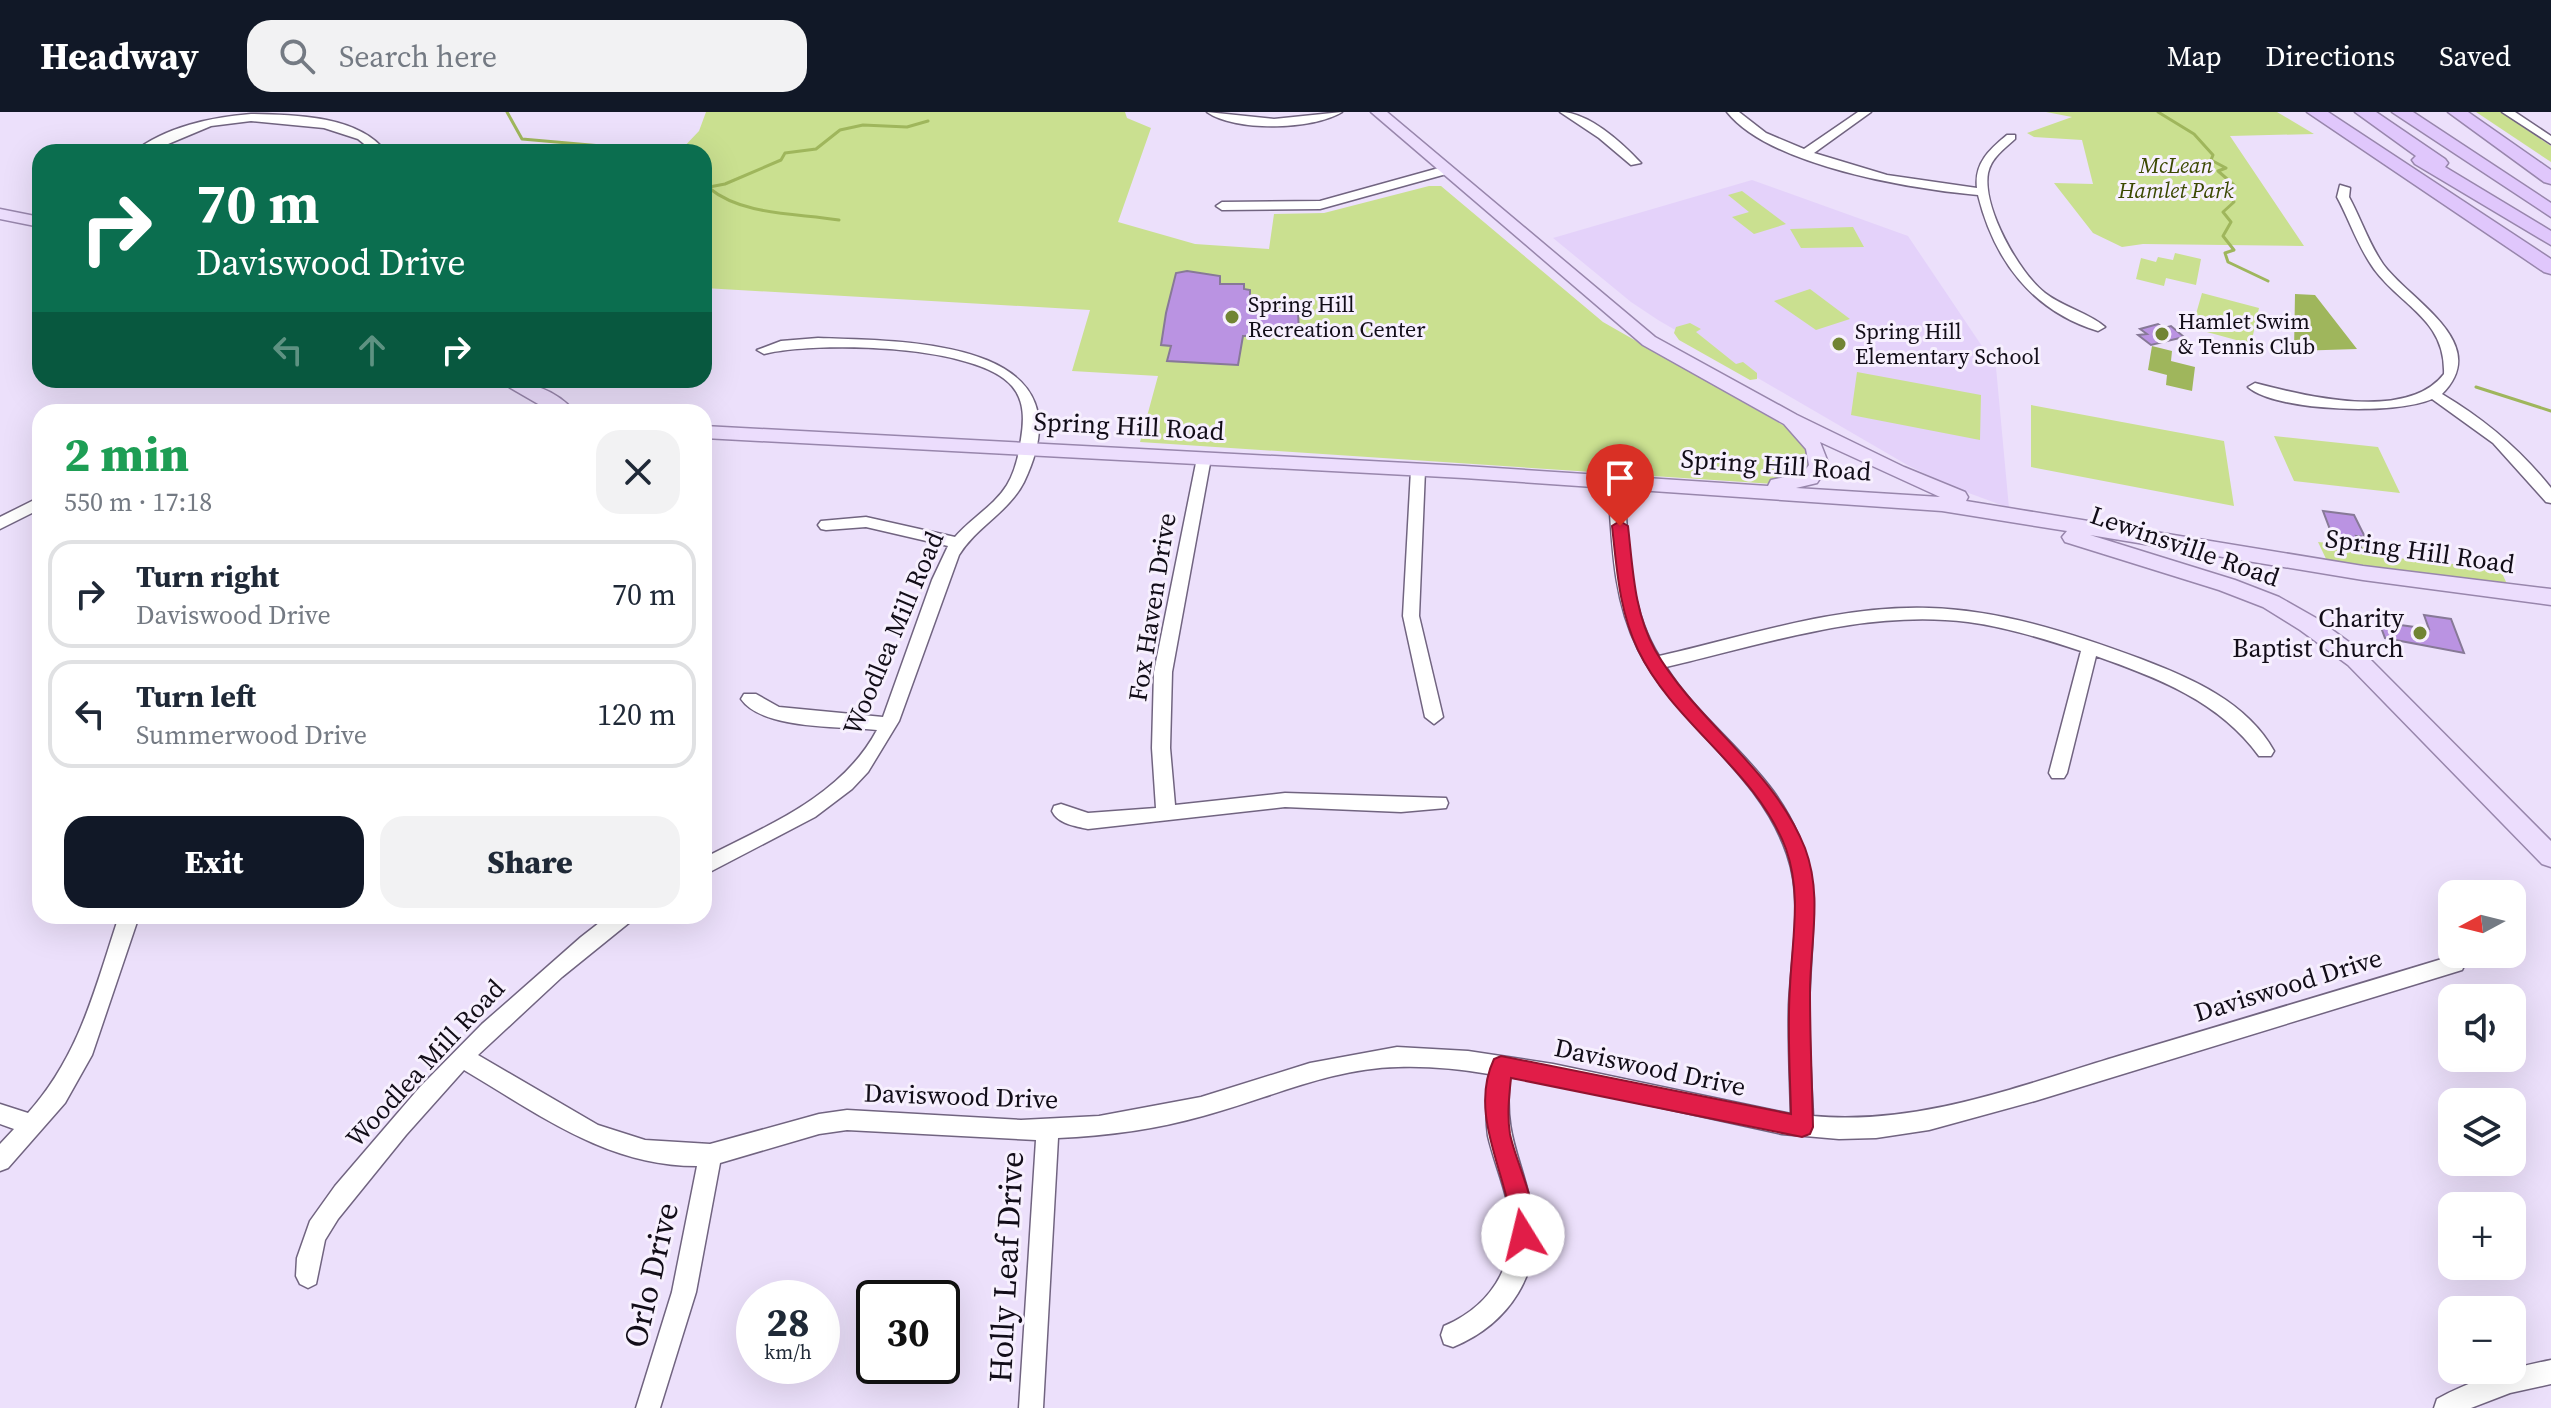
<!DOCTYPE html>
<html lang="en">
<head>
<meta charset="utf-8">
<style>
  body { margin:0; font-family:"Source Serif 4",serif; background:#f2f2f3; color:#1f2937; height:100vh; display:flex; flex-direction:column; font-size:30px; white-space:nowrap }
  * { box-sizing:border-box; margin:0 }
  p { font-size:26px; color:#747a83 }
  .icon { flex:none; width:44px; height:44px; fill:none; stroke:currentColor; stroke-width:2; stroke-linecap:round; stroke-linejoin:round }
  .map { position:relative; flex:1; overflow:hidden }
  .sheet { position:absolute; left:32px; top:292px; width:680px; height:520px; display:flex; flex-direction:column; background:#fff; border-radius:24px; box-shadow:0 8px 32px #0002 }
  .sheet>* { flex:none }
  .guide { position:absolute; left:32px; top:32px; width:680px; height:244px; border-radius:24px; box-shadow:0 8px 32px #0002; background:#0b6e4f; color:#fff; overflow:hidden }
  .needle { width:52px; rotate:263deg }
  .tools { position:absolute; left:2438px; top:768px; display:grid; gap:16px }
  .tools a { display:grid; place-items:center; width:88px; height:88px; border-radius:16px; background:#fff; box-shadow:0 8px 32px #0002; font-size:40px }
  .speed { position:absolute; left:736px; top:1168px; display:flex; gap:16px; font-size:40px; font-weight:700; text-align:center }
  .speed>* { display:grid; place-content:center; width:104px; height:104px; border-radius:50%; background:#fff; box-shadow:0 8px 32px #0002; line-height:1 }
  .speed small { font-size:20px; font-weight:400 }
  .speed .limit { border:4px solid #111; border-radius:12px; background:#fff; color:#111 }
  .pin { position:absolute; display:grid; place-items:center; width:68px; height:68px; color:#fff; margin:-82px -34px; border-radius:50% 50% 50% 0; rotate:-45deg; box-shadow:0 0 8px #0007 }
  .pin .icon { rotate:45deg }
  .me { position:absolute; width:88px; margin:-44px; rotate:351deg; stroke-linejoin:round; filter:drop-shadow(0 0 6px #0008) }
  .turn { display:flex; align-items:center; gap:28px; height:168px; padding:0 32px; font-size:36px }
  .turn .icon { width:104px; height:104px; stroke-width:2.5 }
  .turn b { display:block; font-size:56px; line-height:68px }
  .lanes { display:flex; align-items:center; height:76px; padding:0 32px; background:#0003; justify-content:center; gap:40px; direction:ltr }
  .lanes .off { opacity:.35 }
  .round { display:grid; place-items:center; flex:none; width:84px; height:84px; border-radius:24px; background:#f2f2f3 }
  .headline { display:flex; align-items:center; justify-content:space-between; height:136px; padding:0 32px }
  h1 { font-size:48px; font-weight:800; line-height:60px; color:#1e9e55 }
  .cta { display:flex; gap:16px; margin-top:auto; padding:16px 32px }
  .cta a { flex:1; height:92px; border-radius:24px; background:#111827; color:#fff; font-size:32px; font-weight:800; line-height:92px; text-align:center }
  .cta a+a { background:#f2f2f3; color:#1f2937 }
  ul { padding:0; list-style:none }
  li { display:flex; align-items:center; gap:24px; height:108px; margin:0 16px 12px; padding:0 16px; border:4px solid #e0e1e3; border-radius:24px }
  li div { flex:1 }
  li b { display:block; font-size:30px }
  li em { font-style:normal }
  header { display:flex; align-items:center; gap:48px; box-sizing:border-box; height:112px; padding:0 40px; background:#111827; color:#fff }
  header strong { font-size:38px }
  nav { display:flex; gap:44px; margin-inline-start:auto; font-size:28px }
  .search { width:560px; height:72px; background:#f2f2f3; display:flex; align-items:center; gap:20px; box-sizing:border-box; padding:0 28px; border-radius:24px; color:#747a83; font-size:30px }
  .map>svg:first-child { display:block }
  .built { fill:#e4d2fa }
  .green { fill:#cae090 }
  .water { fill:#9fb65c }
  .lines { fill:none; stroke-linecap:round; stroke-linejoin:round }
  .stream { stroke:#9fb65c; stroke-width:3 }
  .building { fill:#ba93e2; stroke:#877997; stroke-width:2 }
  .minor-casing { stroke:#716480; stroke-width:3 }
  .major-casing { stroke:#9886ac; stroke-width:3 }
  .highway-casing { stroke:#9886ac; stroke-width:3 }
  .minor { fill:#fff; fill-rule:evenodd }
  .major { fill:#ecddfd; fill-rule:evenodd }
  .highway { fill:#e0c7fc; fill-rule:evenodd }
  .route { fill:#e11d48; stroke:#92132f; stroke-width:2 }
  .poi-dot { fill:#718434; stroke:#f7f0fe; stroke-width:3 }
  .labels { text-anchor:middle; stroke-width:6; stroke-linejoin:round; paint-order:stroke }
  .far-park-label { font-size:22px; font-style:italic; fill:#3b4801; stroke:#f7f0fe }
  .far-poi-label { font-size:22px; fill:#120d18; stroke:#f7f0fe; text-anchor:start }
  .street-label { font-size:26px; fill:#120d18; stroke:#f7f0fe }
  .poi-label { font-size:26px; fill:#120d18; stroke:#f7f0fe; text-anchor:end }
  .near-street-label { font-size:32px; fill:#120d18; stroke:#f7f0fe }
</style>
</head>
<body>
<header>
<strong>Headway</strong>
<div class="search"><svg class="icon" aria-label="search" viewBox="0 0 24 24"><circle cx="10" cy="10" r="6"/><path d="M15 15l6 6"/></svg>Search here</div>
<nav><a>Map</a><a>Directions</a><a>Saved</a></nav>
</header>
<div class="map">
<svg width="2551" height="1296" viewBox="0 0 2551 1296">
  <rect width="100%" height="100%" fill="#ece0fb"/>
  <path class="built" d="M 1752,68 L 1908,124 L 1996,255 L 2009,396 L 1950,374 L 1909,354 L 1658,208 L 1631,190 L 1553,126 Z"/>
  <path class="green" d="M 706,0 L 1125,0 L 1127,6 L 1151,16 L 1118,110 L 1195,132 L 1269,137 L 1274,102 L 1324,101 L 1429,74 L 1441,74 L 1603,210 L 1783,313 L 1799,325 L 1814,345 L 1802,366 L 1774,372 L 1140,330 L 1158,264 L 1072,259 L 1090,198 L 704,176 L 704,40 L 679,40 L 699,19 Z
    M 2046,0 L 2277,0 L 2314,22 L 2230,24 L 2304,134 L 2143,132 L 2122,135 L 2093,121 L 2054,71 L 2093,72 L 2082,28 L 2034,25 L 2027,21 L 2072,5 Z
    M 2476,0 L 2501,0 L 2551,34 L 2551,50 Z
    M 1742,79 L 1786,112 L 1754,122 L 1732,105 L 1749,100 L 1728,83 Z
    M 1853,115 L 1864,135 L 1801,136 L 1790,117 Z
    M 2175,141 L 2201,147 L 2196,173 L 2166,166 L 2164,174 L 2136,167 L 2141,146 L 2156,150 L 2158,145 L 2173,148 Z
    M 1810,177 L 1850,207 L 1816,218 L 1774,189 Z
    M 2202,181 L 2259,196 L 2251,232 L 2192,216 Z
    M 1690,211 L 1701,217 L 1696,220 L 1736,252 L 1743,250 L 1757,261 L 1757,267 L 1750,268 L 1679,228 L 1674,221 L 1676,215 Z
    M 1857,260 L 1981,283 L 1980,328 L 1851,303 Z
    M 2031,293 L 2224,329 L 2234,394 L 2031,355 Z
    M 2274,324 L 2378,335 L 2400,381 L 2294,369 Z
    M 2318,430 L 2394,438 L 2398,446 L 2500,457 L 2507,472 L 2328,451 Z"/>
  <path class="water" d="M 2295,182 L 2315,183 L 2357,237 L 2294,239 Z
    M 2152,234 L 2172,239 L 2171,249 L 2195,255 L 2192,279 L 2166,273 L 2167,263 L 2148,258 Z"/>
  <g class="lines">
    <path class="stream" d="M 507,0 L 522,27 L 613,35 L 626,37 L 627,40
      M 2158,0 L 2194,22 L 2213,43 L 2211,48 L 2226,56 L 2218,59 L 2234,73 L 2230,82 L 2234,90 L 2223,100 L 2231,110 L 2223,124 L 2234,138 L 2225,141 L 2228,150 L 2268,169
      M 704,76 L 725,72 L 781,48 L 785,41 L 816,37 L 840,18 L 863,13 L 907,15 L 928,9
      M 709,76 C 743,104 797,101 839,108
      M 2476,275 L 2551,299"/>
  </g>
  <path class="building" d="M 1187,159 L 1220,164 L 1220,172 L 1244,172 L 1244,177 L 1250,178 L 1250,191 L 1277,192 L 1276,197 L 1298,198 L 1299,223 L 1243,224 L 1238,253 L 1167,249 L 1171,234 L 1161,233 L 1166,201 L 1176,161 Z
    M 2158,212 L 2164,216 L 2171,214 L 2184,225 L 2151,233 L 2138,223 L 2147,222 L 2140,217 Z
    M 2323,399 L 2354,403 L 2365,425 L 2356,424 L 2362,438 L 2343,436 L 2337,421 L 2331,420 Z
    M 2424,503 L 2451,507 L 2464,541 L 2385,526 L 2379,510 L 2429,517 Z"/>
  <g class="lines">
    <g class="minor-casing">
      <path id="minor" d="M 1207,0 L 1274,7 L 1342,0 C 1313,18 1235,20 1207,0 Z
        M 1560,0 C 1589,0 1622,31 1641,51 L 1631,53 L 1599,26 Z
        M 1727,0 L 1739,0 L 1766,21 L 1804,37 L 1858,0 L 1871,0 L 1814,41 L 1887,63 L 1977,76 C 1974,51 1990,37 2007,23 L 2015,23 L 2015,27 C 2004,37 1991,46 1988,61 C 1982,95 2019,161 2045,181 C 2063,195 2089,201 2105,215 L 2098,219 C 2032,199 1994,148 1978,83 C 1911,77 1770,54 1727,0 Z
        M 2502,0 L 2515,0 L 2551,24 L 2551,32 Z
        M 251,2 C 293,3 358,3 386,40 L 374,40 L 358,27 L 324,16 L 251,9 L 211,14 L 149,40 L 134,40 C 165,15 212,5 251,2 Z
        M 1446,54 L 1450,55 L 1450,61 L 1320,97 L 1222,98 L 1216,94 L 1222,90 L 1320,89 Z
        M 2340,73 L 2350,76 L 2349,85 C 2361,107 2369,132 2383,152 C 2410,189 2493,231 2442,282 C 2484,307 2520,337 2551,376 L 2551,391 L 2546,390 L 2493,331 L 2432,287 C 2397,303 2277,300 2248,275 L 2255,271 C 2305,284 2407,310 2444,262 C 2446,208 2402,195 2374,157 C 2358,135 2350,109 2337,85 Z
        M 818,226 C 907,229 1093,227 1024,370 C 1009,400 976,415 959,443 L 899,609 L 868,660 L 852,677 L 815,705 L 704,763 L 704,746 C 768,713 841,685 877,618 C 842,614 762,618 741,587 L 744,582 L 756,582 L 779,595 L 883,605 L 932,468 L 948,434 L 866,415 L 826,418 L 821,417 L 818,413 L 821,409 L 866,405 L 955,425 C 971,406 994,394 1007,373 C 1015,360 1019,342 1021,327 C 1024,309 1025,289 1012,274 C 977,232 815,229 764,242 L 757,238 L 781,229 Z
        M 1204,341 L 1211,346 L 1172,560 L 1170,636 L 1175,693 L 1285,681 L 1446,686 L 1448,691 L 1446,696 L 1401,700 L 1285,695 L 1088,717 C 1075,714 1058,712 1052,699 L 1054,694 L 1061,692 L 1088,701 L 1156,696 L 1152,636 L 1154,560 L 1197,346 Z
        M 1418,353 L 1425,358 L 1419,504 L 1443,605 L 1434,612 L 1425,605 L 1403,504 L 1411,358 Z
        M 1616,365 L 1624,370 C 1628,428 1627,493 1659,544 C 1747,524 1837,493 1929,496 C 2002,498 2074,522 2141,547 C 2191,566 2247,590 2274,639 L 2271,644 L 2259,644 C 2219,589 2158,566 2096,544 L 2067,661 L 2064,666 L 2052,666 L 2049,661 L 2081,539 C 2044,527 2006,515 1968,510 C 1866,497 1764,532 1666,555 C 1695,601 1741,635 1773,679 C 1828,755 1811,809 1809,895 C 1809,931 1811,968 1813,1004 C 1918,1014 2022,973 2122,943 C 2233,910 2344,877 2455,843 L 2462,846 L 2465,852 L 2462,858 L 2035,989 L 1929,1018 L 1876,1026 L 1839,1027 L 1782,1022 L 1553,972 L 1510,965 C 1503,1024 1522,1045 1532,1098 C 1544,1160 1509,1212 1453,1235 L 1444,1232 L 1441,1223 L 1444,1214 C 1496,1192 1521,1144 1507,1089 C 1502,1067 1493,1046 1488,1024 C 1485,1003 1487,982 1489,962 C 1460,957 1428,954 1398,955 C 1331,956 1267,987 1203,1004 C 1157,1017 1106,1024 1058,1026 L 1043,1296 L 1019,1296 L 1036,1028 L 847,1018 L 819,1022 L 720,1051 L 696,1180 L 660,1296 L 636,1296 L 672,1180 L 697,1054 C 606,1054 539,1002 464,958 L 406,1023 L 338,1107 L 325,1128 L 316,1172 L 308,1176 L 300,1172 L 296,1164 L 297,1146 L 310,1109 L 335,1074 L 420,975 L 482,912 L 581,825 L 608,804 L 633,804 L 630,810 L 562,865 L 478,943 L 598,1013 L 645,1028 L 710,1032 L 819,1002 L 847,998 L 1021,1008 L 1099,1004 L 1201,985 L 1310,951 L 1397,935 L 1468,939 L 1553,952 L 1791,1002 C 1790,966 1788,929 1789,893 C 1791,843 1804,790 1787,742 C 1759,659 1676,613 1638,537 C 1612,486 1612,426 1608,370 Z
        M 40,385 L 40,397 L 0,417 L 0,405 Z
        M 119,804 L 139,804 L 92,943 L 65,991 L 8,1056 L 0,1059 L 0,1032 L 14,1017 L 0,1012 L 0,992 L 28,1001 C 80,943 95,876 119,804 Z
        M 2551,1248 L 2551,1272 L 2510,1281 L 2471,1296 L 2434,1296 L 2437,1287 C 2474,1267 2511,1256 2551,1248 Z"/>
    </g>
    <g class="major-casing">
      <path id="major" d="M 1371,0 L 1387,0 L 1655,225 L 1797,303 L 1904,355 L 1965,380 L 1968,385 L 1966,389 L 2363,454 L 2551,477 L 2551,493 L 2363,468 L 2090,423 L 2235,468 L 2279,485 L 2316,506 L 2364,541 L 2551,729 L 2551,755 L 2542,752 L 2348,553 L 2300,518 L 2263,495 L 2219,478 L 2065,430 L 2062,425 L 2067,419 L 1942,399 L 1464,366 L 704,326 L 704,314 L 1464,354 L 1768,374 L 1771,368 L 1803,361 L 1809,353 L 1806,337 L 1784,312 L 1643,233 ZM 1820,330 L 1940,385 L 1796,376 L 1817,371 L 1829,353 Z
        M 0,97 L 40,105 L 40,115 L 0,107 Z
        M 497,268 C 525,268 556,277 575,300 L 552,300 Z"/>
    </g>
    <g class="highway-casing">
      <path id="highway" d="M 2307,0 L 2328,0 L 2551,147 L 2551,162 L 2544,160 Z
        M 2355,0 L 2376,0 L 2445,47 L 2448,51 L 2445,55 L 2551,119 L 2551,133 L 2415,52 L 2412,48 L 2416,44 Z
        M 2392,0 L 2413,0 L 2551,91 L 2551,105 Z
        M 2448,0 L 2468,0 L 2551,58 L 2551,72 L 2544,70 Z"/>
    </g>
    <use href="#minor" class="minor"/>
    <use href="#major" class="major"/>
    <use href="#highway" class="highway"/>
  </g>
  <path class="route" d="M 1620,409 L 1628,414 C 1633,457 1634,500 1655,538 C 1697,611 1773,656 1805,736 C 1823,784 1810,831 1810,881 C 1810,925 1812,970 1813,1015 L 1810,1022 L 1802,1025 L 1511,966 C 1509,985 1507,1003 1510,1022 C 1516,1053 1544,1102 1531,1132 L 1523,1135 L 1515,1132 C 1511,1121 1512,1112 1510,1101 C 1501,1051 1470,998 1494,947 L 1501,944 L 1791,1002 C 1790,960 1787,917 1790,875 C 1792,828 1802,782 1786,737 C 1756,657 1674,613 1638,538 C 1619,498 1617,458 1612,414 Z"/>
  <g class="poi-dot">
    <circle cx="1232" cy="205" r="8"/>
    <circle cx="2162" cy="222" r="8"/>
    <circle cx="1839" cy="232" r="8"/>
    <circle cx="2420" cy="521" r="8"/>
  </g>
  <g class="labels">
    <g class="far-park-label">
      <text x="2176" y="61">McLean<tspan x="2176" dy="25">Hamlet Park</tspan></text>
    </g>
    <g class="far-poi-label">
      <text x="1248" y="200">Spring Hill<tspan x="1248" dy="25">Recreation Center</tspan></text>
      <text x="2178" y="217">Hamlet Swim<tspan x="2178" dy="25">&amp; Tennis Club</tspan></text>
      <text x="1855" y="227">Spring Hill<tspan x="1855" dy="25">Elementary School</tspan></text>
    </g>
    <g class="street-label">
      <text transform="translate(1129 314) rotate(3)" y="9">Spring Hill Road</text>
      <text transform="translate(1776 353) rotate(4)" y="9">Spring Hill Road</text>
      <text transform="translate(2185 434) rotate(19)" y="9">Lewinsville Road</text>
      <text transform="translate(2420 439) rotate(8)" y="9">Spring Hill Road</text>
      <text transform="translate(1152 495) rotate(-81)" y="9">Fox Haven Drive</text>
      <text transform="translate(893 521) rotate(-67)" y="9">Woodlea Mill Road</text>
      <text transform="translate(2288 873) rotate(-17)" y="9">Daviswood Drive</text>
      <text transform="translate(425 951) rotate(-47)" y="9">Woodlea Mill Road</text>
      <text transform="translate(1650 955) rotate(12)" y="9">Daviswood Drive</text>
      <text transform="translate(961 984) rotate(2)" y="9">Daviswood Drive</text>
    </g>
    <g class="poi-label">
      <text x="2404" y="515">Charity<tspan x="2404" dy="30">Baptist Church</tspan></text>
    </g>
    <g class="near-street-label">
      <text transform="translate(1006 1155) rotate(-87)" y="11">Holly Leaf Drive</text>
      <text transform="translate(651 1163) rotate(-77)" y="11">Orlo Drive</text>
    </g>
  </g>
</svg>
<div class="tools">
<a><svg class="needle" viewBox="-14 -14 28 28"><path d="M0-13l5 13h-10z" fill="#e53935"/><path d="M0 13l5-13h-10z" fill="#747a83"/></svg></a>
<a><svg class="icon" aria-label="sound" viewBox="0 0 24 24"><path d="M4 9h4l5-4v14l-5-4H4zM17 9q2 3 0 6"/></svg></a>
<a><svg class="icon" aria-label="layers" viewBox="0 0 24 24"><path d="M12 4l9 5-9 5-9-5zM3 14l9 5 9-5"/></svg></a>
<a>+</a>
<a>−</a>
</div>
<div class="speed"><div>28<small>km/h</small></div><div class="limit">30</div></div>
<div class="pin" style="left:1620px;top:414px;background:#d93025"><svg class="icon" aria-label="arrive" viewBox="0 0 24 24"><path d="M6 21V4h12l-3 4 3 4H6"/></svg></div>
<svg class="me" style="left:1523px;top:1123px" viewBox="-20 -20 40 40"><circle r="19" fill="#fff"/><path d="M0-13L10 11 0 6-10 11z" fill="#e11d48"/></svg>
<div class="guide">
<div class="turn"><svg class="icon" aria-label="right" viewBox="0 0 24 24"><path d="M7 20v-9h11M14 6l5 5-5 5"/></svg><div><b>70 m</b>Daviswood Drive</div></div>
<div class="lanes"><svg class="icon off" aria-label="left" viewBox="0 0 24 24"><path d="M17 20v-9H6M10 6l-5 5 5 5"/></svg><svg class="icon off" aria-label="ahead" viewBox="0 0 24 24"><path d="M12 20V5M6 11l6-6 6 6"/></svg><svg class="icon" aria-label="right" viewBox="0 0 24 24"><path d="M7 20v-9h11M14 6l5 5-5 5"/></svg></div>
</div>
<section class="sheet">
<div class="headline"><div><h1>2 min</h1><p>550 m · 17:18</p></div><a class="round"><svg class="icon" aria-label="close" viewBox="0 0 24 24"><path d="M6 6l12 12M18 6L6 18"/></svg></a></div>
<ul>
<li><svg class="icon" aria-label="right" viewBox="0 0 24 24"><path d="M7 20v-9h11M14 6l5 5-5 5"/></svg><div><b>Turn right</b><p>Daviswood Drive</p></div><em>70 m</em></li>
<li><svg class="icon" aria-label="left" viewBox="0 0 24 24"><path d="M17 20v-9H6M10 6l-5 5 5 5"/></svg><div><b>Turn left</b><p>Summerwood Drive</p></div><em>120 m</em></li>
</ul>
<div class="cta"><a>Exit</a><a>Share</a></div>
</section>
</div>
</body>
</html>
